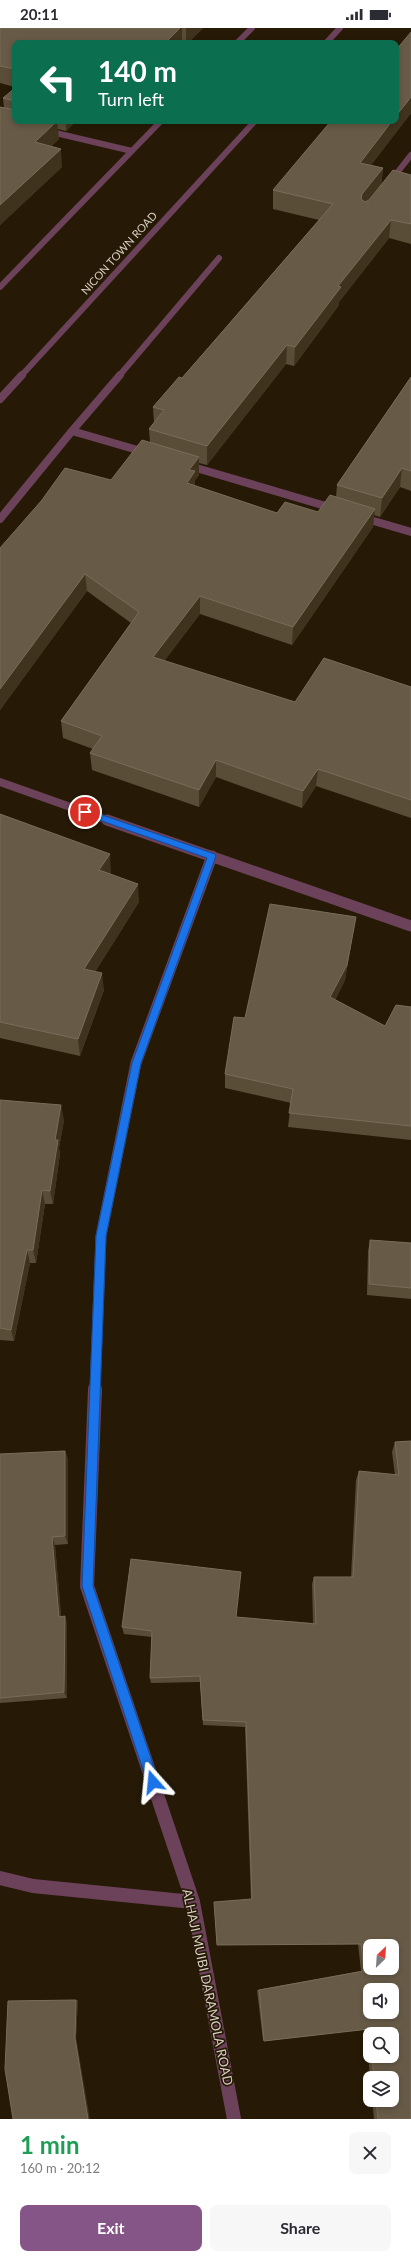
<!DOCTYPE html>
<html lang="en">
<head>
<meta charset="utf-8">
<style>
  body { margin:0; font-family:Lato,sans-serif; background:#f7f7f7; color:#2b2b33; height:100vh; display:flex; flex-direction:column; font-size:15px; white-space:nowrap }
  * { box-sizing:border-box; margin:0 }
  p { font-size:13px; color:#7c7c81 }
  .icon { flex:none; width:22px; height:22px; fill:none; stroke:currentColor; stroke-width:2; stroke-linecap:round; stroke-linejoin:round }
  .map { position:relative; height:2091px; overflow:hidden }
  .side { display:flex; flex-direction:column; background:#fff; flex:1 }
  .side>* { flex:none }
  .top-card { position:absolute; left:12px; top:12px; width:387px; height:84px; border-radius:8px; box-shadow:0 2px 6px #0003; background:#0b6e4f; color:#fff; overflow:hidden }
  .needle { width:26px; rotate:25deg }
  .tools { position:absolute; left:363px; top:1911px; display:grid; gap:8px }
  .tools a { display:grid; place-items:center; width:36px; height:36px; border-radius:8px; background:#fff; box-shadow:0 2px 6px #0003; font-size:20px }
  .pin { position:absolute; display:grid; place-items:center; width:34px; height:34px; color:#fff; margin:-17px; border:2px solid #fff; border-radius:50%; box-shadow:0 1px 4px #0007 }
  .me { position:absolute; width:44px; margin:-22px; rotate:342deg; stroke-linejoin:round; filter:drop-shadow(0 0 3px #0008) }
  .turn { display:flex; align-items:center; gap:14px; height:84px; padding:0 20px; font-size:18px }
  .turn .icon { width:52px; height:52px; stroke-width:2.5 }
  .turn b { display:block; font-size:28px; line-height:34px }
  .round { display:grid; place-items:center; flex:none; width:42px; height:42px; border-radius:8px; background:#f7f7f7 }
  .overview { display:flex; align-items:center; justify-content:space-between; height:68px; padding:0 20px }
  h1 { font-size:24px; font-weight:700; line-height:30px; color:#1e9e55 }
  .primary-button { display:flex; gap:8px; margin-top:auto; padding:8px 20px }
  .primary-button a { flex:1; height:46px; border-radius:8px; background:#855588; color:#fff; font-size:16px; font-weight:700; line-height:46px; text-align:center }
  .primary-button a+a { background:#f7f7f7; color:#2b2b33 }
  .status { display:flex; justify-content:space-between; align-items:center; height:28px; padding:0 20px; background:#fff; direction:ltr }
  .status svg { height:11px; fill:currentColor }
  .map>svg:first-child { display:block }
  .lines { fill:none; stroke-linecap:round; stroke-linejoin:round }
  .minor-far3 { stroke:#6c425b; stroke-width:6 }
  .minor-far2 { stroke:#6c425b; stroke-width:8 }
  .minor-far1 { stroke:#6c425b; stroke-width:11 }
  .minor { stroke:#6c425b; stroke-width:14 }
  .wall { fill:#5a4d38; fill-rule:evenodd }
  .shaded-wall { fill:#3f331d }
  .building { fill:#675b47; stroke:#796d5a; fill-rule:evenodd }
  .route { fill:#1a73e8; stroke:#114b97 }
  .labels { text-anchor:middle; stroke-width:3.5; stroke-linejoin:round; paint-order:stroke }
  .far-street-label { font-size:11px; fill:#d8d0c4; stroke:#261a06 }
  .street-label { font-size:13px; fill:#d8d0c4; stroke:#261a06 }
</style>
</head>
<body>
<div class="status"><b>20:11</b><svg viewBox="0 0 49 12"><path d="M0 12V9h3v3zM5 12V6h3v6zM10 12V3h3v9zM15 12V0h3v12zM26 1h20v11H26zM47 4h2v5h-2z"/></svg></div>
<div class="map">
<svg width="411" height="2091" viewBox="0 0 411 2091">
  <rect width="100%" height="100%" fill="#261a06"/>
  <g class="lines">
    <path class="minor-far3" d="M 237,15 L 252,0
      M 326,15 L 340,0
      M 43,102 L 132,123
      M 389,155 L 411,127
      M 0,259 L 161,93
      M 21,348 L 255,93
      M 119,348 L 219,230"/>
    <path class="minor-far2" d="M 0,371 L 22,347
      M 72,403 L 120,347
      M 186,437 L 336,481
      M 360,489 L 411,504
      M 0,491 L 72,403 L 148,425
      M 0,754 L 110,793"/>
    <path class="minor-far1" d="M 107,792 L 411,898
      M 95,1362 L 101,1208 L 136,1035 L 212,828"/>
    <path class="minor" d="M 95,1361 L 87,1558 L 193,1874 L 234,2091
      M 0,1850 L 33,1858 L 193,1874"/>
  </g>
  <path class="wall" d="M 0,0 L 203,0 L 188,15 L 15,15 L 15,59 L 0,55 Z
    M 411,4 L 411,85 L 371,137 L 383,140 L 381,158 L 411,147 L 411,216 L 389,210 L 339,274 L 339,277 L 294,338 L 286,336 L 207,437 L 199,435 L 199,447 L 195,452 L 195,458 L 277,485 L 318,484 L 336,469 L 337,457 L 411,349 L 411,463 L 400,459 L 380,489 L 374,487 L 373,499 L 292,617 L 200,586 L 164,633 L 295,674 L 411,659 L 411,790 L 316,758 L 302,780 L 216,749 L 199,779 L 92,742 L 90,725 L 93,721 L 63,710 L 61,693 L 131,595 L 87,563 L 0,682 L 0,520 L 111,452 L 150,414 L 149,401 L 154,396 L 153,379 L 182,350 L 216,311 L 319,192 L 273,181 L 273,162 L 396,93 Z
    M 15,60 L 15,93 L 76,93 L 66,103 L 58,101 L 59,111 L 51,118 L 62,139 L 0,197 L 0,79 L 4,80 L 3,70 Z
    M 0,786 L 111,844 L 110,846 L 139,874 L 95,944 L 104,962 L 80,1028 L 0,1010 Z
    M 353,904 L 345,952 L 335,972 L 385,998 L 411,979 L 411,1112 L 288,1099 L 291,1075 L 225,1060 L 225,1046 L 245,990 Z
    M 0,1072 L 64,1092 L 59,1120 L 60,1126 L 53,1176 L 45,1176 L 36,1235 L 30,1235 L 14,1313 L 0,1312 Z
    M 370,1212 L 411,1215 L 411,1271 L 367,1267 L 368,1223 Z
    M 411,1413 L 411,2091 L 374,2091 L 372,2072 L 392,2072 L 392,2050 L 370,2050 L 366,2001 L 264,2013 L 263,2012 L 257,1962 L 361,1943 L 358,1916 L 217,1917 L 214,1875 L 251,1871 L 245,1699 L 203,1697 L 200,1654 L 151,1655 L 150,1650 L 152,1609 L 124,1606 L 122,1599 L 236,1589 L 313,1595 L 312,1556 L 314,1549 L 351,1549 L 356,1452 L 359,1443 L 395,1447 L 392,1424 L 395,1414 ZM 370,2006 L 392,2028 L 370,2028 Z
    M 65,1423 L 68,1432 L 68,1516 L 55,1517 L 61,1589 L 67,1595 L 67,1670 L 0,1675 L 0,1426 Z
    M 78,1972 L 76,2009 L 8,1973 L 11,1973 Z"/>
  <path class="shaded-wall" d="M 180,0 L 182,0 L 182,15 L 165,15 Z
    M 186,0 L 203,0 L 188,15 L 186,15 Z
    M 411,69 L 411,85 L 359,153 L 360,135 L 392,93 L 396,93 L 396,88 Z
    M 57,93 L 59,111 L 37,133 L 35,114 Z
    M 66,93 L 76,93 L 66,103 Z
    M 61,121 L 62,139 L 0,197 L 0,177 Z
    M 383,140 L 381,159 L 360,189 L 362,166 Z
    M 391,192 L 389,210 L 339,274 L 339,277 L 294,338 L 295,319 L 338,258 Z
    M 287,317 L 286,336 L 207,437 L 207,418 Z
    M 199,429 L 199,447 L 195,452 L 195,461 L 187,455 L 189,442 Z
    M 402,440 L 400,459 L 380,489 L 382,470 Z
    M 375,481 L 373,499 L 292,617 L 293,599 Z
    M 85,546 L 87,563 L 0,682 L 0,661 Z
    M 200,568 L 200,586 L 154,647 L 153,629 Z
    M 216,732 L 216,749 L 199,779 L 199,762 Z
    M 318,741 L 316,758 L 302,780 L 303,763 Z
    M 110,826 L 111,844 L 101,860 L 99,842 Z
    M 138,856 L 139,874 L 86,958 L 84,941 Z
    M 356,889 L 345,952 L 328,985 L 330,969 Z
    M 102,945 L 104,962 L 80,1028 L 78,1011 Z
    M 61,1077 L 64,1092 L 59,1120 L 60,1126 L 53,1176 L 50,1163 L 55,1112 Z
    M 42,1162 L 45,1176 L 36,1235 L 33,1222 Z
    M 27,1222 L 30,1235 L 14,1313 L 11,1302 Z
    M 65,1423 L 68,1432 L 68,1516 L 65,1508 Z
    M 52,1509 L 55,1517 L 62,1595 L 59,1589 Z
    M 65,1588 L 67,1595 L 67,1670 L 64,1664 Z
    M 76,1972 L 78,1972 L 76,2009 L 90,2091 L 88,2091 L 75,2010 Z"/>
  <path class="building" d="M 0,0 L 180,0 L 165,15 L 15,15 L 15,41 L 0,38 Z
    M 411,4 L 411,69 L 396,88 L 396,22 Z
    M 15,60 L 15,73 L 3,70 Z
    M 0,79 L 15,82 L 15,93 L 57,93 L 35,114 L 61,121 L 0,177 Z
    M 331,93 L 392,93 L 360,135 L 383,140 L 362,166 L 361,171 L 365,174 L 369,172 L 393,142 L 411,147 L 411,196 L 391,192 L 338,258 L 341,259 L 295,319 L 287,317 L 207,418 L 149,401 L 164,382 L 153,379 L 179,349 L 182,350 L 216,311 L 333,176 L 273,162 Z
    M 411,349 L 411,443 L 402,440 L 382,470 L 337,457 Z
    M 142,412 L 199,429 L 189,442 L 195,443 L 187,455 L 277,485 L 285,474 L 318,484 L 330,467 L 375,481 L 293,599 L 200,568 L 153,629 L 295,674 L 324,630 L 411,659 L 411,772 L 318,741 L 303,763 L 216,732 L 199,762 L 90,725 L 102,708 L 61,693 L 139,584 L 85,546 L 0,661 L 0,520 L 42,472 L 65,440 L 111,452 Z
    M 0,786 L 110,826 L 99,842 L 138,856 L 84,941 L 102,945 L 78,1011 L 0,994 Z
    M 270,876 L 356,889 L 347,937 L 330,969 L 385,998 L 396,977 L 411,979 L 411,1098 L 289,1085 L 293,1061 L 225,1046 L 234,989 L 245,990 Z
    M 0,1072 L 61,1077 L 55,1112 L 58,1112 L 50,1163 L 42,1162 L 33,1222 L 27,1222 L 11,1302 L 0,1300 Z
    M 370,1212 L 411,1215 L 411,1260 L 369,1256 Z
    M 411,1413 L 411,2091 L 378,2091 L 376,2072 L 392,2072 L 392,2050 L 374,2050 L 372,2028 L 392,2028 L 392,2006 L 370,2006 L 370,2012 L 369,2001 L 264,2013 L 259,1962 L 364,1943 L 361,1916 L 217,1917 L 214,1874 L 252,1871 L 246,1694 L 203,1692 L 200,1648 L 150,1650 L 152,1603 L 122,1599 L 131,1531 L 241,1544 L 236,1589 L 316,1596 L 314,1549 L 353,1549 L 359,1443 L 399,1447 L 395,1414 ZM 370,1918 L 392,1918 L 392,1940 L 370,1940 ZM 370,1962 L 392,1962 L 392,1984 L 370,1984 Z
    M 65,1423 L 65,1508 L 52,1509 L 59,1589 L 65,1588 L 64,1664 L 0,1670 L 0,1426 Z
    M 76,1972 L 75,2010 L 88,2091 L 13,2091 L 5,2041 L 8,1973 Z"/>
  <path class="route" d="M 85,781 L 215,826 L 216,828 L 141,1035 L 106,1208 L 93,1558 L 159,1754 L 157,1758 L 153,1760 L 148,1758 L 147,1754 L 82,1558 L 96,1208 L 132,1035 L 207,830 L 82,786 L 82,782 Z"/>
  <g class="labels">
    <g class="far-street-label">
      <text transform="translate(119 225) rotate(-48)" y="4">NICON TOWN ROAD</text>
    </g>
    <g class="street-label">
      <text transform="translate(208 1959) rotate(78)" y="5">ALHAJI MUIBI DARAMOLA ROAD</text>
    </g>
  </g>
</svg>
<div class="tools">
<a><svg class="needle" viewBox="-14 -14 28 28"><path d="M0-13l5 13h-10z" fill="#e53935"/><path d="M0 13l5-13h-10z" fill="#7c7c81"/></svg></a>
<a><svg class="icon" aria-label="sound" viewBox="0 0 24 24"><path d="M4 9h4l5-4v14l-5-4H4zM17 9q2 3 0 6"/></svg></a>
<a><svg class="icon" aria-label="search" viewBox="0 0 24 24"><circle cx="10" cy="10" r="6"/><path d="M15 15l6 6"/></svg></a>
<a><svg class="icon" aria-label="layers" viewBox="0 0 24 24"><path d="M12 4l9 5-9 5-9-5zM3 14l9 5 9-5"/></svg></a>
</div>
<div class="pin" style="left:85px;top:784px;background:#d93025"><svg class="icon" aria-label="arrive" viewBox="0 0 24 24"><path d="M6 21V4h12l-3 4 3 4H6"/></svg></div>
<svg class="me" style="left:153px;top:1754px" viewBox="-20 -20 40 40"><path d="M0-17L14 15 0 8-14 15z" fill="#1a73e8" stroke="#fff" stroke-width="4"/></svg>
<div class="top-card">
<div class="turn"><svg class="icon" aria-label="left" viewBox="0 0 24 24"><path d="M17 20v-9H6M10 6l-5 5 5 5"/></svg><div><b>140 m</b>Turn left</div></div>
</div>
</div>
<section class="side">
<div class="overview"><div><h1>1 min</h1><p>160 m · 20:12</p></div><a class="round"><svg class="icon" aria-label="close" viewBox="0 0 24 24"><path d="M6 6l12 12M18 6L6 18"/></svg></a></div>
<div class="primary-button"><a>Exit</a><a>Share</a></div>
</section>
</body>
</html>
